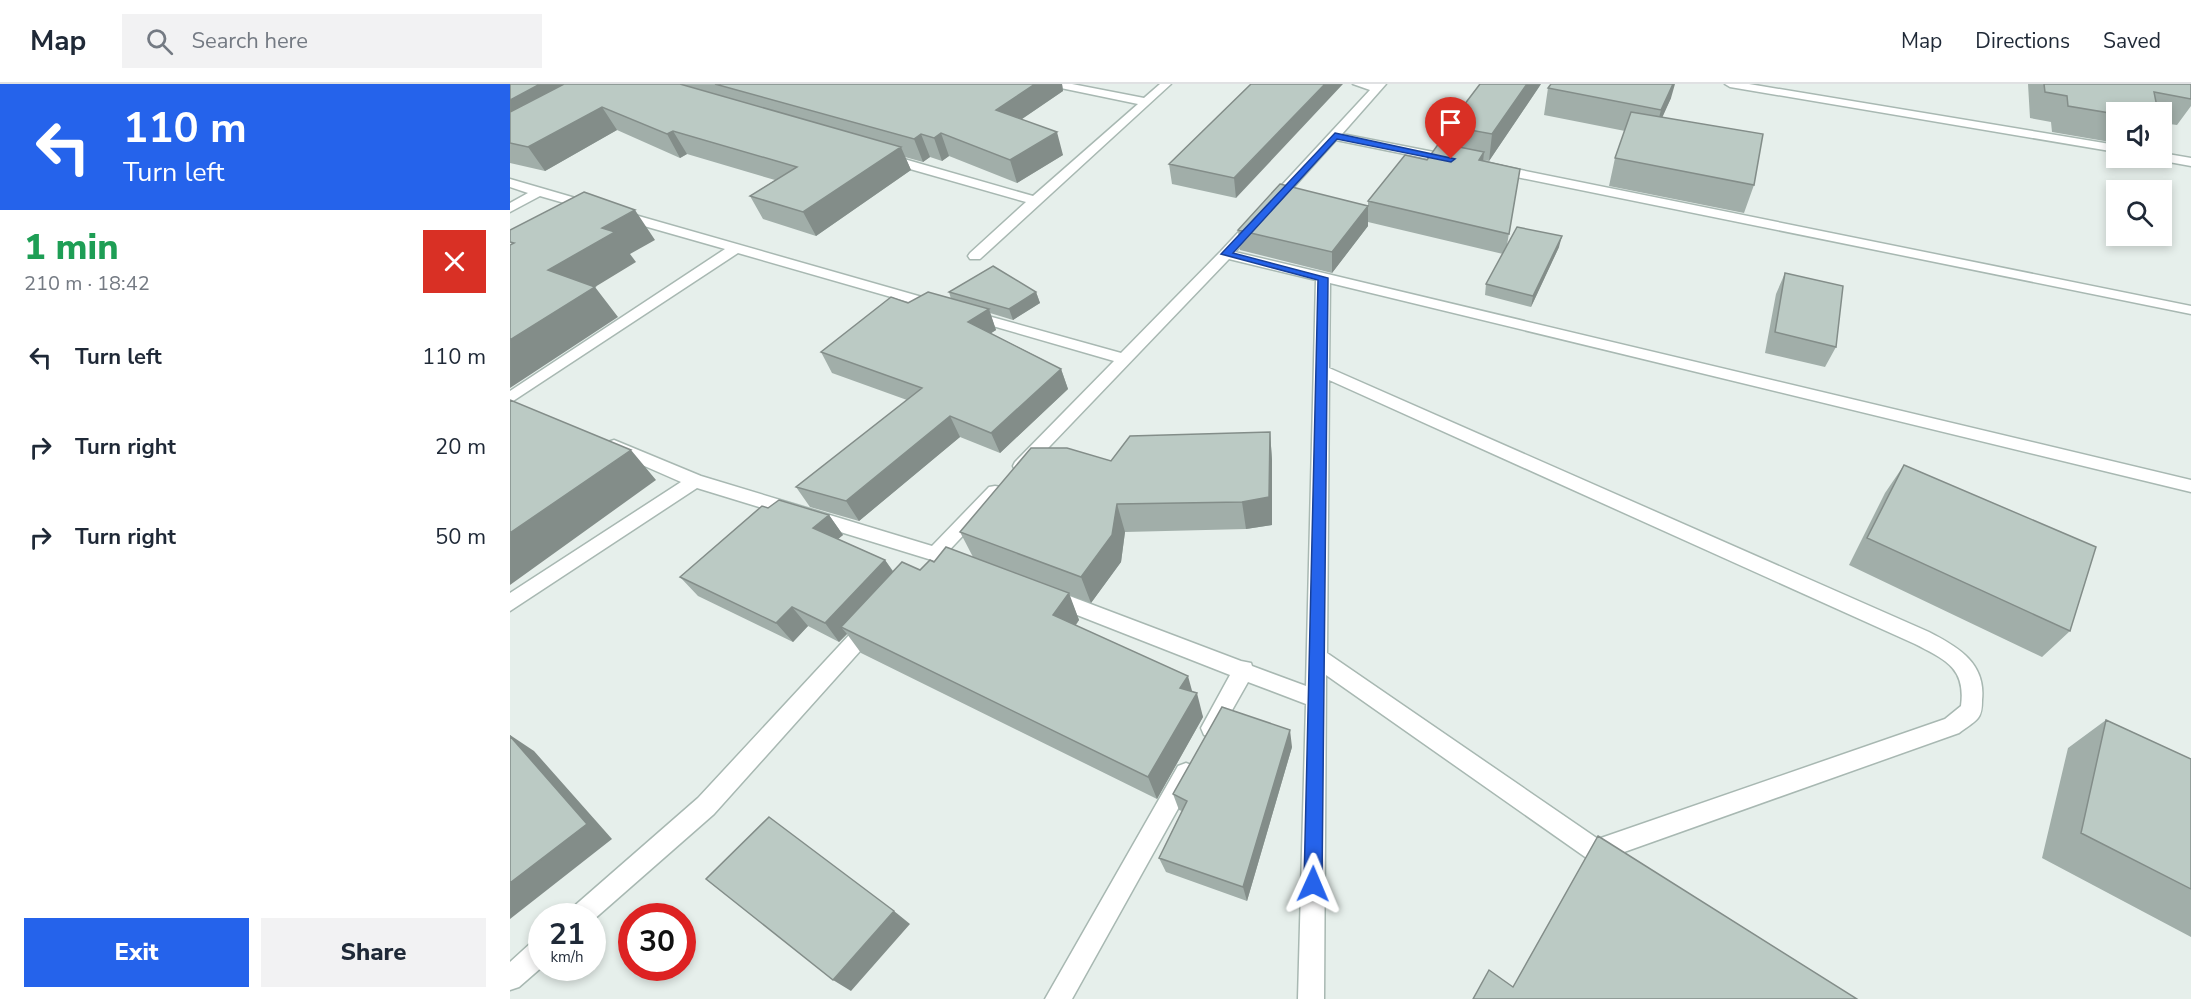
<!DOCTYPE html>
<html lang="en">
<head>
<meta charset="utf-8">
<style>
  body { margin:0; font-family:"Nunito Sans",sans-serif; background:#f2f2f3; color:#1f2937; height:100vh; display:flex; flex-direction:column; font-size:22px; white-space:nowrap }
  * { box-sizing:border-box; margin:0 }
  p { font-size:20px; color:#747a83 }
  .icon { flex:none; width:33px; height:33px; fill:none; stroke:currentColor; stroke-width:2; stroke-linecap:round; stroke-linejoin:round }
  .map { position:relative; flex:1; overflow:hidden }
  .details { display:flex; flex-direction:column; background:#fff; width:510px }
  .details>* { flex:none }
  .top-card { background:#2563eb; color:#fff; overflow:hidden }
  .tools { position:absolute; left:1596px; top:18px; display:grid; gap:12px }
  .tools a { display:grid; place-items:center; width:66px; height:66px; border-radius:0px; background:#fff; box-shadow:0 3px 9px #0003; font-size:30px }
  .speed { position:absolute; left:18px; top:819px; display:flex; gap:12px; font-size:30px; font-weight:700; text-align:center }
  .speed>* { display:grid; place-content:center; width:78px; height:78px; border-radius:50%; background:#fff; box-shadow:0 3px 9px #0003; line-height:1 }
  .speed small { font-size:15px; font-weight:400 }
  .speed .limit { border:9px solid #d22; background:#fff; color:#111 }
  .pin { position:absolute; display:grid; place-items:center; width:51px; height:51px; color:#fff; margin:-62px -26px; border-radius:50% 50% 50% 0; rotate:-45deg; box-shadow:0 0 6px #0007 }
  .pin .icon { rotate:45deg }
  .me { position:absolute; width:66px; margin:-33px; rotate:1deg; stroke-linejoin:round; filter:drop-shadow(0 0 4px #0008) }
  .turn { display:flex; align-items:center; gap:21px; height:126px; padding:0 24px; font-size:27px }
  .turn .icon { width:78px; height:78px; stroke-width:2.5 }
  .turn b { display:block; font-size:42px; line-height:51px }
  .round { display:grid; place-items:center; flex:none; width:63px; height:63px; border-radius:0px; background:#f2f2f3 }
  .head { display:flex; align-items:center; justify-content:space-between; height:102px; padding:0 24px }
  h1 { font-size:36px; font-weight:800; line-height:45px; color:#1e9e55 }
  .primary-button { display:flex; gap:12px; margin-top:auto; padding:12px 24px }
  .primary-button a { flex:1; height:69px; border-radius:0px; background:#2563eb; color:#fff; font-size:24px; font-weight:800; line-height:69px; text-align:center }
  .primary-button a+a { background:#f2f2f3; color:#1f2937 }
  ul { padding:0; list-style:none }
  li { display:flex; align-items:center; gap:18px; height:90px; padding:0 24px }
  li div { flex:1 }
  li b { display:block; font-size:22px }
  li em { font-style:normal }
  header { display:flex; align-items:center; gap:36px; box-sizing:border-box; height:84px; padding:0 30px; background:#fff; border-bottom:2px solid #e0e1e3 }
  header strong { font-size:28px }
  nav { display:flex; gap:33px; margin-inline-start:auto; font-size:21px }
  .search { width:420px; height:54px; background:#f2f2f3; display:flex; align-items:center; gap:15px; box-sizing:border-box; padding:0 21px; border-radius:0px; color:#747a83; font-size:22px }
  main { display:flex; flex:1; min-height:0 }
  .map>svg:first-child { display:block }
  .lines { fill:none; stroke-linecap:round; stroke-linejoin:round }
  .minor-casing { stroke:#a8b8b2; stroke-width:3 }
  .minor { fill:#fff; fill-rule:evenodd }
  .wall { fill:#a1aea9 }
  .shaded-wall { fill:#838d89 }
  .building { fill:#bbcac4; stroke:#838d89; stroke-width:1.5 }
  .route { fill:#2563eb; stroke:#184099; stroke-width:1.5 }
</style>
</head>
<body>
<header>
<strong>Map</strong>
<div class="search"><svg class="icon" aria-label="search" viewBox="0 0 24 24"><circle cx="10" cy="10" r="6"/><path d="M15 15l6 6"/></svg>Search here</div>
<nav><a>Map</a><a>Directions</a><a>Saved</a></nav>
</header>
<main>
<section class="details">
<div class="top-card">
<div class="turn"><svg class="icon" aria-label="left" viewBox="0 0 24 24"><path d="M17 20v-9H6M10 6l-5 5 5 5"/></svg><div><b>110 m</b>Turn left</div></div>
</div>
<div class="head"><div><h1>1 min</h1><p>210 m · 18:42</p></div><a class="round" style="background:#d93025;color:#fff"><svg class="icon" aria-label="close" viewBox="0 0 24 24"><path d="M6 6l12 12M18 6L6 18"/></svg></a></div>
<ul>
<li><svg class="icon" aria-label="left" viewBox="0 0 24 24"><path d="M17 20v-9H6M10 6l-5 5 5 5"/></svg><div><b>Turn left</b></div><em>110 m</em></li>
<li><svg class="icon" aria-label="right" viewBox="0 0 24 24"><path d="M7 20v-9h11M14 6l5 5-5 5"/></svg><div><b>Turn right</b></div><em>20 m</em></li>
<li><svg class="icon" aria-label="right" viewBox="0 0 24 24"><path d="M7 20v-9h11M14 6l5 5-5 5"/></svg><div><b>Turn right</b></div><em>50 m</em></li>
</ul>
<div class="primary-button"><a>Exit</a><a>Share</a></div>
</section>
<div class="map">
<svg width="1681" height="915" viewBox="0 0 1681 915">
  <rect width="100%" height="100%" fill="#e6efeb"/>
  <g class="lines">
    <g class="minor-casing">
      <path id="minor" d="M 541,0 L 562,0 L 634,14 L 650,0 L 661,0 L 470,175 L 460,175 L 458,172 L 460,169 L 516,118 L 372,77 L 370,74 L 372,71 L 380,71 L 523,112 L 628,20 L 546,3 Z
        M 843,0 L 876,0 L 832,50 L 944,72 L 950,76 L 948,79 L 944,80 L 826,56 L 725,168 L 1681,396 L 1681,408 L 820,199 L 819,284 L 1419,548 C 1448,563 1476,579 1472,616 C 1472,622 1472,629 1468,634 C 1463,640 1455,644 1449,649 L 1086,778 L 1078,775 L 816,591 L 814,915 L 788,915 L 796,620 L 738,598 L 708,651 L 701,653 L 694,651 L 691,644 L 720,591 L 534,518 L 532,513 L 534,508 L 541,505 L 731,577 L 741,579 L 742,582 L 796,602 L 806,196 L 719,175 L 517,386 L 505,386 L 503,382 L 505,378 L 604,277 L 455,234 L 453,231 L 460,227 L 611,269 L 711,167 L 860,6 ZM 819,296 L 1405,560 C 1436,576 1456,584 1451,622 L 1435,635 L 1088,755 L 817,569 Z
        M 1215,0 L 1239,0 L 1606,61 L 1606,68 L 1220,3 Z
        M 1652,69 L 1681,74 L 1681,82 L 1648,76 L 1646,74 L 1652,74 Z
        M 986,81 L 1681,222 L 1681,230 L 982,88 L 980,85 Z
        M 0,95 L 86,120 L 88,123 L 82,127 L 30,112 L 0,128 L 0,119 L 18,109 L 0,103 Z
        M 111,127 L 433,219 L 435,222 L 428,226 L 423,225 L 228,169 L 0,319 L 0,307 L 215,165 L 106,134 L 105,131 Z
        M 104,356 L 191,392 L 422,462 L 479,403 L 485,402 L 491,403 L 494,408 L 431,475 L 425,477 L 187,404 L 0,527 L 0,509 L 171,398 L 98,366 L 96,362 L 98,358 Z
        M 361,533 L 368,535 L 371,541 L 368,547 L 204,730 L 82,837 L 82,832 L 58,832 L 62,824 L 188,714 L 354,535 Z
        M 676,679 L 684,682 L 687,689 L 684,696 L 562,915 L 535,915 L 668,682 Z
        M 32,854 L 32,883 L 9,903 L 0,906 L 0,878 L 23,857 Z"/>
    </g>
    <use href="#minor" class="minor"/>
  </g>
  <path class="wall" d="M 0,0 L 552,0 L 553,7 L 512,35 L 553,71 L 507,99 L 439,72 L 432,77 L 420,73 L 413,78 L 395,73 L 401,86 L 306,152 L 253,135 L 240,112 L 265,96 L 177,70 L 170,74 L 107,46 L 35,87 L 0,79 Z
    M 741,0 L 726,114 L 662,100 L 659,80 Z
    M 1031,0 L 979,77 L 973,76 L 1010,85 L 997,161 L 1049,163 L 1021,223 L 975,211 L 976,200 L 993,170 L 858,138 L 858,142 L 822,189 L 730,166 L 728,146 L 858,121 L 858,117 L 917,76 L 936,61 L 938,42 Z
    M 1518,0 L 1681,0 L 1681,22 L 1667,41 L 1652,39 L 1652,28 L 1606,28 L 1606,59 L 1542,48 L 1541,38 L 1520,34 Z
    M 1038,4 L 1161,14 L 1152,33 L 1244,101 L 1234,129 L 1099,102 L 1105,74 L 1115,47 L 1034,31 Z
    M 1275,189 L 1326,263 L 1315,283 L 1255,269 L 1266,210 Z
    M 439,208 L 526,208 L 530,219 L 503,236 L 480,229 L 486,246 L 481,249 L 551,285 L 558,305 L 490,369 L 450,353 L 349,437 L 300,423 L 286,403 L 397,316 L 322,289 L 311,268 L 441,215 Z
    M 760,348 L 762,376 L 762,441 L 736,445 L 615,448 L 611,478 L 581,519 L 559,511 L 569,536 L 566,541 L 683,608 L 693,633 L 647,715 L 351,569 L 337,550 L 329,558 L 298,542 L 283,558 L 188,512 L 170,493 L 258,424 L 319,431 L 333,451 L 328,455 L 375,476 L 383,487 L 410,486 L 424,478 L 463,473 L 450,448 L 601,377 Z
    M 1394,381 L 1560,547 L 1532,573 L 1339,481 L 1375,409 Z
    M 1596,636 L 1681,675 L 1681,853 L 1532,774 L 1558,664 Z
    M 782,663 L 737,817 L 656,788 L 649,774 L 672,727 L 669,726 L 663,710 Z"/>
  <path class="shaded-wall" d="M 30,0 L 87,0 L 0,47 L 0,16 Z
    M 525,0 L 552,0 L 553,7 L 493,48 L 486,26 Z
    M 815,0 L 833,0 L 726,114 L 724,94 Z
    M 1017,0 L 1031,0 L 979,77 L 982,50 Z
    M 1163,0 L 1165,0 L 1161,14 L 1144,52 L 1151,26 Z
    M 92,23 L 107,46 L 35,87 L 18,63 Z
    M 163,47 L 177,70 L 170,74 L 157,50 Z
    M 547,48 L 553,71 L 507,99 L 500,76 Z
    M 431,49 L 439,72 L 432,77 L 424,54 Z
    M 411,50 L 420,73 L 413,78 L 404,55 Z
    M 391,63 L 401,86 L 306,152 L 293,128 Z
    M 974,68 L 972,88 L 969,76 Z
    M 858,122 L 858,142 L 822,189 L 822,168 Z
    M 125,126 L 145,156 L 120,170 L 126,178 L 85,203 L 108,233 L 0,304 L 0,256 L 38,186 L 92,144 Z
    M 1052,152 L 1049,163 L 1021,223 L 1023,212 Z
    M 526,208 L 530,219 L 503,236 L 499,225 Z
    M 479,225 L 486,246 L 466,259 L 458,238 Z
    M 551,285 L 558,305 L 490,369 L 481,349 Z
    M 440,332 L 450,353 L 349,437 L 336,417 Z
    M 760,348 L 762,376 L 762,441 L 736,445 L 732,418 Z
    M 121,366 L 146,396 L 0,501 L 0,449 Z
    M 607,420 L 615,448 L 611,478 L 581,519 L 571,493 Z
    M 319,431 L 333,451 L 317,464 L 303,444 Z
    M 375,476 L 388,495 L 331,543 L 337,550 L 329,558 L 315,539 Z
    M 559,509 L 569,536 L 554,557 L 543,531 Z
    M 282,523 L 298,542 L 283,558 L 266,539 Z
    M 678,592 L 684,614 L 687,609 L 693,633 L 647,715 L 638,693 L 670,604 Z
    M 780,646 L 782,663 L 737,817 L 733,803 Z
    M 0,651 L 24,667 L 102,755 L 0,835 Z
    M 384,827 L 400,840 L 341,907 L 323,896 Z"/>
  <path class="building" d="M 0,0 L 30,0 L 0,16 Z
    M 54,0 L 170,0 L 391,63 L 293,128 L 240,112 L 287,83 L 163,47 L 157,50 L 92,23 L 18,63 L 0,59 L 0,28 Z
    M 205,0 L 525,0 L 486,26 L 547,48 L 500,76 L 431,49 L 424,54 L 411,50 L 404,55 Z
    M 741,0 L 815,0 L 724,94 L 659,80 Z
    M 970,0 L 1017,0 L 982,50 L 938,42 Z
    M 1041,0 L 1163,0 L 1151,26 L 1038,4 Z
    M 1534,0 L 1681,0 L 1681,15 L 1644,8 L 1648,28 L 1606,28 L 1606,30 L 1558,22 L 1557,12 L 1535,8 Z
    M 1121,28 L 1253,50 L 1244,101 L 1105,74 Z
    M 929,59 L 974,68 L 969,76 L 1010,85 L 999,150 L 858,117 L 895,71 L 917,76 Z
    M 770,100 L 858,122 L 822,168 L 728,146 Z
    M 74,108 L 125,126 L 92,144 L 105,148 L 38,186 L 85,203 L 0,256 L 0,161 L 4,159 L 0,158 L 0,146 Z
    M 1007,143 L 1052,152 L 1023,212 L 976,200 Z
    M 483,182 L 526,208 L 499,225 L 439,208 Z
    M 1275,189 L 1333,202 L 1326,263 L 1265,248 Z
    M 418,208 L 479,225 L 458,238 L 551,285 L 481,349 L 440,332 L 336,417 L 286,403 L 412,304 L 311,268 L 381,213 L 398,219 Z
    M 0,316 L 121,366 L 0,449 Z
    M 760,348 L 759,413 L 732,418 L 607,420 L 602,451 L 571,493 L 450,448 L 521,364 L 557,364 L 601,377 L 620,352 Z
    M 1394,381 L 1586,463 L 1560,547 L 1357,454 Z
    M 269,416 L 319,431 L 303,444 L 375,476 L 315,539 L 282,523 L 266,539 L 170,493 L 252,422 L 258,424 Z
    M 436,463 L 559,509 L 543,531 L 678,592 L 670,604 L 687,609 L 638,693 L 331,543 L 392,478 L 410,486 L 420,476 L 424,478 Z
    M 712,623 L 780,646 L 733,803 L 649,774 L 677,717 L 663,710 Z
    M 1596,636 L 1681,675 L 1681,805 L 1571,749 Z
    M 0,652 L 77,740 L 0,799 Z
    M 259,733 L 384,827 L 323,896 L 196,795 Z
    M 1088,752 L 1347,915 L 963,915 L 979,886 L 1003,903 Z"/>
  <path class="route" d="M 825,49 L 945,75 L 941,78 L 827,55 L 723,169 L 818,194 L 812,800 L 809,806 L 803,809 L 797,806 L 794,800 L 808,196 L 711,170 Z"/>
</svg>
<div class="tools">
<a><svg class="icon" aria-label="sound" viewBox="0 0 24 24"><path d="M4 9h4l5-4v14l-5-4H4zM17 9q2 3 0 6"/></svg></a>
<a><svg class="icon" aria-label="search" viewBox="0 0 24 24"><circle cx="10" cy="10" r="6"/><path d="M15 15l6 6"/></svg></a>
</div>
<div class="speed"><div>21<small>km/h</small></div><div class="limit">30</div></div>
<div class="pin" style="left:941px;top:75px;background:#d93025"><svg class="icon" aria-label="arrive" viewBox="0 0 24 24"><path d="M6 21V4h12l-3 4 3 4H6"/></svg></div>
<svg class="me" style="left:803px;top:800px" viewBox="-20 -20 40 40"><path d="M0-17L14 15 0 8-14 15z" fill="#2563eb" stroke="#fff" stroke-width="4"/></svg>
</div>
</main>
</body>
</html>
